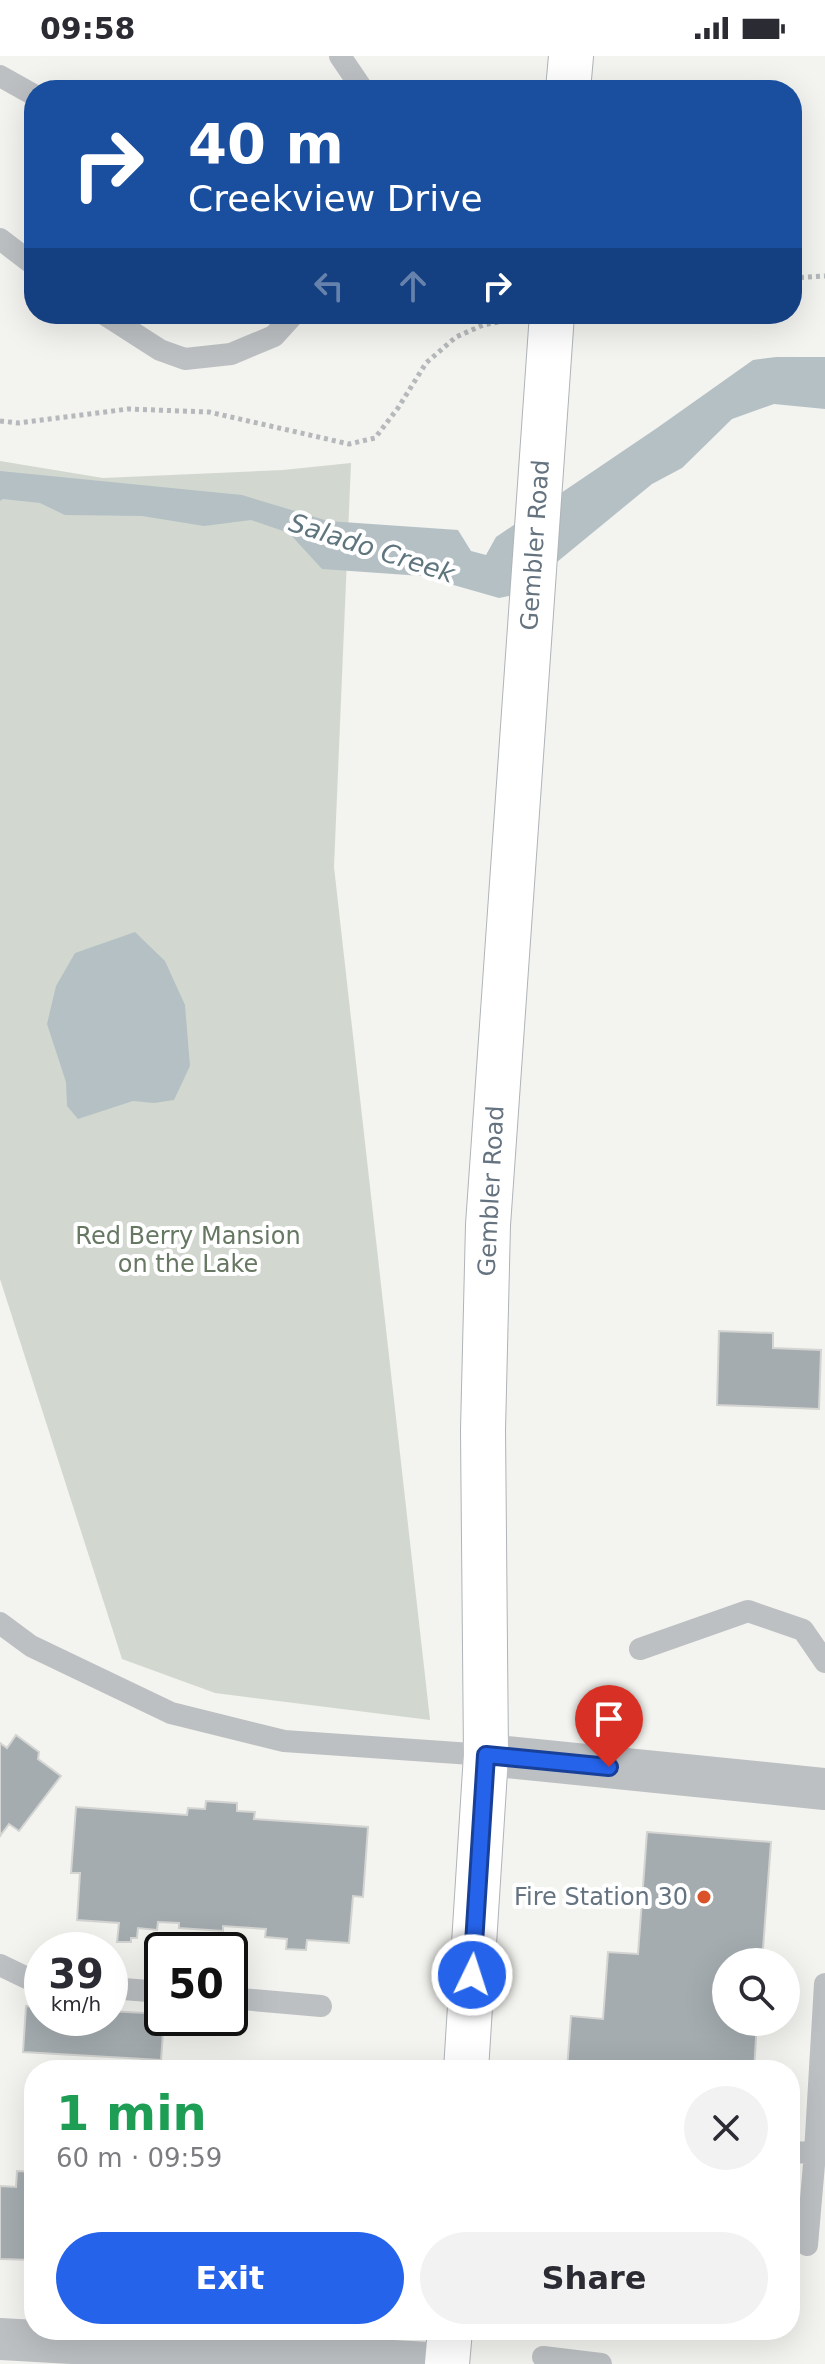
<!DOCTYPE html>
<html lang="en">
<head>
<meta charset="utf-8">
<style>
  body { margin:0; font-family:"DejaVu Sans",sans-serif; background:#f2f2f3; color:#2b2b33; height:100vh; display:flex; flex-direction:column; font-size:30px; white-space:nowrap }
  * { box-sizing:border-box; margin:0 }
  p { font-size:26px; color:#7c7c81 }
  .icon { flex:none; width:44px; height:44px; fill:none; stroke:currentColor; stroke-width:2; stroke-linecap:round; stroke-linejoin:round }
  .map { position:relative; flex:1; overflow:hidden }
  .details { position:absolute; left:24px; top:2004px; width:776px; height:280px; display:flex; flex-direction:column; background:#fff; border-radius:32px; box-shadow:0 8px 32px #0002 }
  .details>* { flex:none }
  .banner { position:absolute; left:24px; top:24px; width:778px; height:244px; border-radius:32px; box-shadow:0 8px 32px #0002; background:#1a4fa0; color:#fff; overflow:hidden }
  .tools { position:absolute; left:712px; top:1892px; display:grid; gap:16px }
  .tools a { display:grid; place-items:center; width:88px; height:88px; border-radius:50%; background:#fff; box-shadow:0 8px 32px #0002; font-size:40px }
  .speed { position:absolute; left:24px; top:1876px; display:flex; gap:16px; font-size:40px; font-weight:700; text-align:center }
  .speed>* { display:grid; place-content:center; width:104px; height:104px; border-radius:50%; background:#fff; box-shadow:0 8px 32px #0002; line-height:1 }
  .speed small { font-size:20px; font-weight:400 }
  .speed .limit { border:4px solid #111; border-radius:12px; background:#fff; color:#111 }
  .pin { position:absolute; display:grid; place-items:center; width:68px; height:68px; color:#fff; margin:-82px -34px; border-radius:50% 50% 50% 0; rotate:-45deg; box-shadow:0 0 8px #0007 }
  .pin .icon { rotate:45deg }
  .me { position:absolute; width:88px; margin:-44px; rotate:4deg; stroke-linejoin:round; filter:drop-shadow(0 0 6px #0008) }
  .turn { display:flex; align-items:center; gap:28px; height:168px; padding:0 32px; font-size:36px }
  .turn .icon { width:104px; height:104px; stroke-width:2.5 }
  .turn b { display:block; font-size:56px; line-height:68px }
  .lanes { display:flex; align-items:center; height:76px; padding:0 32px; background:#0003; justify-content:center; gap:40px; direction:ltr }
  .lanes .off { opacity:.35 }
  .round { display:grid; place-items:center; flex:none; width:84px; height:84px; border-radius:42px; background:#f2f2f3 }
  .headline { display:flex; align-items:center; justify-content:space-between; height:136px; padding:0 32px }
  h1 { font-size:48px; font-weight:700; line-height:60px; color:#1e9e55 }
  .button { display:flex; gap:16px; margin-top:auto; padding:16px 32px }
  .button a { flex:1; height:92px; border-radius:48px; background:#2563eb; color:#fff; font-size:32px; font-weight:700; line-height:92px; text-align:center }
  .button a+a { background:#f2f2f3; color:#2b2b33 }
  .status { display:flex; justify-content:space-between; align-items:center; height:56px; padding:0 40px; background:#fff; direction:ltr }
  .status svg { height:22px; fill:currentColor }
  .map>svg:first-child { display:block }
  .green { fill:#d2d8cf }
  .water { fill:#b5c0c5 }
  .building { fill:#a4acb0; stroke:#d4d5d2; stroke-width:2 }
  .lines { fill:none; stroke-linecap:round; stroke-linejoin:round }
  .secondary-casing { stroke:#afb4b8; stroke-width:46 }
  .path { stroke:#b6b9bb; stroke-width:5; stroke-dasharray:4 4; stroke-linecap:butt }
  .service { stroke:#bcc0c3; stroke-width:22 }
  .minor { stroke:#bcc0c3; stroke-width:42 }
  .secondary { stroke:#fff; stroke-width:44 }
  .route-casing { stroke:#184099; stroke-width:20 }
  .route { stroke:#2563eb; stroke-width:14 }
  .poi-dot { fill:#da5229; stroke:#fff; stroke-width:3 }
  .labels { text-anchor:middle; stroke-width:8; stroke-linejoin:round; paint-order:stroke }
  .street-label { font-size:24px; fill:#64737f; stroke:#fff }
  .park-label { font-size:24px; fill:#667762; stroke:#fff }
  .poi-label { font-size:24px; fill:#64737f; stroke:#fff; text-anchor:end }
  .water-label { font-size:26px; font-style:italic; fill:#5f757d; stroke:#fff }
</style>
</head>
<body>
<div class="status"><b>09:58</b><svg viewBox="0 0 49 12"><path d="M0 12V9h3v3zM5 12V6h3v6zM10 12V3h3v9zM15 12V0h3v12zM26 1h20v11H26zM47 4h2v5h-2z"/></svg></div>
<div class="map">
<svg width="825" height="2308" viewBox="0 0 825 2308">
  <rect width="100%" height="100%" fill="#f3f3ef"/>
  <path class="green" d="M 0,405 L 103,422 L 283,414 L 351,407 L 334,811 L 430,1664 L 215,1637 L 122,1603 L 0,1223 Z"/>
  <path class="water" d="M 776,301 L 825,301 L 825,353 L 774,348 L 732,363 L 682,412 L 652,428 L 518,538 L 499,542 L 422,520 L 322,513 L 289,477 L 251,464 L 204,470 L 142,460 L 65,459 L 40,447 L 3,443 L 0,445 L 0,415 L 242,439 L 328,465 L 458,474 L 471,495 L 486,499 L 496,481 L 657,372 L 753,304 Z
    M 135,876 L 165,905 L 185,949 L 190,1010 L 174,1044 L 154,1047 L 133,1045 L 78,1063 L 67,1050 L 66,1026 L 47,968 L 56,930 L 75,897 Z"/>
  <path class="building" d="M 719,1275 L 773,1277 L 773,1292 L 821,1294 L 819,1353 L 717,1349 Z
    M 16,1679 L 39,1696 L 38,1703 L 61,1720 L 19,1775 L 9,1768 L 0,1780 L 0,1687 L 7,1692 Z
    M 206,1745 L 237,1747 L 237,1755 L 255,1756 L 254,1763 L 368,1771 L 363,1841 L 353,1840 L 349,1887 L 307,1884 L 306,1894 L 286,1893 L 287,1883 L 265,1881 L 266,1873 L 223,1870 L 223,1875 L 179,1872 L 179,1867 L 158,1866 L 157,1874 L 138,1872 L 137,1882 L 131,1882 L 131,1886 L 117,1886 L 119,1867 L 77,1864 L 80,1817 L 71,1817 L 76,1751 L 187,1759 L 188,1752 L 205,1753 Z
    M 647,1776 L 771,1786 L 762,1906 L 726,1906 L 726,1966 L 757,1966 L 754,2014 L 567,2014 L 571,1960 L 603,1963 L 608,1896 L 638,1898 Z
    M 26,1950 L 42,1951 L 42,1962 L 110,1962 L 110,1955 L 162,1958 L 162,1962 L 164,1962 L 161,2004 L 23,1996 Z
    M 17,2115 L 34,2116 L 34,2204 L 0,2203 L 0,2130 L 16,2131 Z"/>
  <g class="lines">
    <g class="secondary-casing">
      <path id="secondary" d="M 568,34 L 571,0
        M 466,2014 L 486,1699 L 483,1374 L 488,1169 L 552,258
        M 447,2308 L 450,2274"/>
    </g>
    <path class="path" d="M 792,222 L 825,220
      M 0,365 L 18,367 L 128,353 L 209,356 L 349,388 L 375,382 L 398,352 L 426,307 L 456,281 L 483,269 L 513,263"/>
    <path class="service" d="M 340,0 L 363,34
      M 0,20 L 34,39
      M 0,183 L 34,209
      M 104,258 L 160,294 L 185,303 L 231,298 L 274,280 L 294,258
      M 0,1567 L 31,1590 L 171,1657 L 284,1685 L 486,1699
      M 640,1593 L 748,1555 L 803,1574 L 825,1606
      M 0,1909 L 27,1922 L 42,1925
      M 110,1932 L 162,1936
      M 230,1942 L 321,1950
      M 790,2096 L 815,2097 L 807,2189
      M 815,2097 L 825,1928
      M 543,2301 L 601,2308"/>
    <path class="minor" d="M 486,1699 L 825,1733
      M 0,2283 L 447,2308"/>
    <use href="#secondary" class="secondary"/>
  </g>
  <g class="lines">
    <g class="route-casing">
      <path id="route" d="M 472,1919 L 486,1699 L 609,1711"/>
    </g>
    <use href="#route" class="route"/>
  </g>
  <circle class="poi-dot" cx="704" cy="1841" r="8"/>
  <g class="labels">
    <g class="street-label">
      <text transform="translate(535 489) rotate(-86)" y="8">Gembler Road</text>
      <text transform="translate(491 1135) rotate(-87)" y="8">Gembler Road</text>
    </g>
    <g class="park-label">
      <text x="188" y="1188">Red Berry Mansion<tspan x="188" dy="28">on the Lake</tspan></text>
    </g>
    <g class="poi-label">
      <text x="688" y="1849">Fire Station 30</text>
    </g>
    <g class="water-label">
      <text transform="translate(372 492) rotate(18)" y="9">Salado Creek</text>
    </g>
  </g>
</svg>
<div class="tools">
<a><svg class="icon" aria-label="search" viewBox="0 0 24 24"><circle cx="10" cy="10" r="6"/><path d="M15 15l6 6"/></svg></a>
</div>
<div class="speed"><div>39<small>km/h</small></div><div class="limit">50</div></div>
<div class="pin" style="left:609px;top:1711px;background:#d93025"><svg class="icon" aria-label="arrive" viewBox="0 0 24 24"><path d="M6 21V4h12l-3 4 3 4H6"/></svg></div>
<svg class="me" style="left:472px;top:1919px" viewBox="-20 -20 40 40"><circle r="17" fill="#2563eb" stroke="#fff" stroke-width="3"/><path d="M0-11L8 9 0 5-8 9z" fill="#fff"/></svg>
<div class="banner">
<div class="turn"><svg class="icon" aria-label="right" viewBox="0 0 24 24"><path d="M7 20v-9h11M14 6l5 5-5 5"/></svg><div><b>40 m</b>Creekview Drive</div></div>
<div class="lanes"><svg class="icon off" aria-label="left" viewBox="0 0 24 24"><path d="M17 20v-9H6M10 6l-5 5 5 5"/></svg><svg class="icon off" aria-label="ahead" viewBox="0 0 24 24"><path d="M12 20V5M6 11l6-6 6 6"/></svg><svg class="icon" aria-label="right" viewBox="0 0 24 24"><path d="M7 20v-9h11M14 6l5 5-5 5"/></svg></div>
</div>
<section class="details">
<div class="headline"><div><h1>1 min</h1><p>60 m · 09:59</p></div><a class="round"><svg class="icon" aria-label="close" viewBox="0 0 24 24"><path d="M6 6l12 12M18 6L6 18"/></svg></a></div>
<div class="button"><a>Exit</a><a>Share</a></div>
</section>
</div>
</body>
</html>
